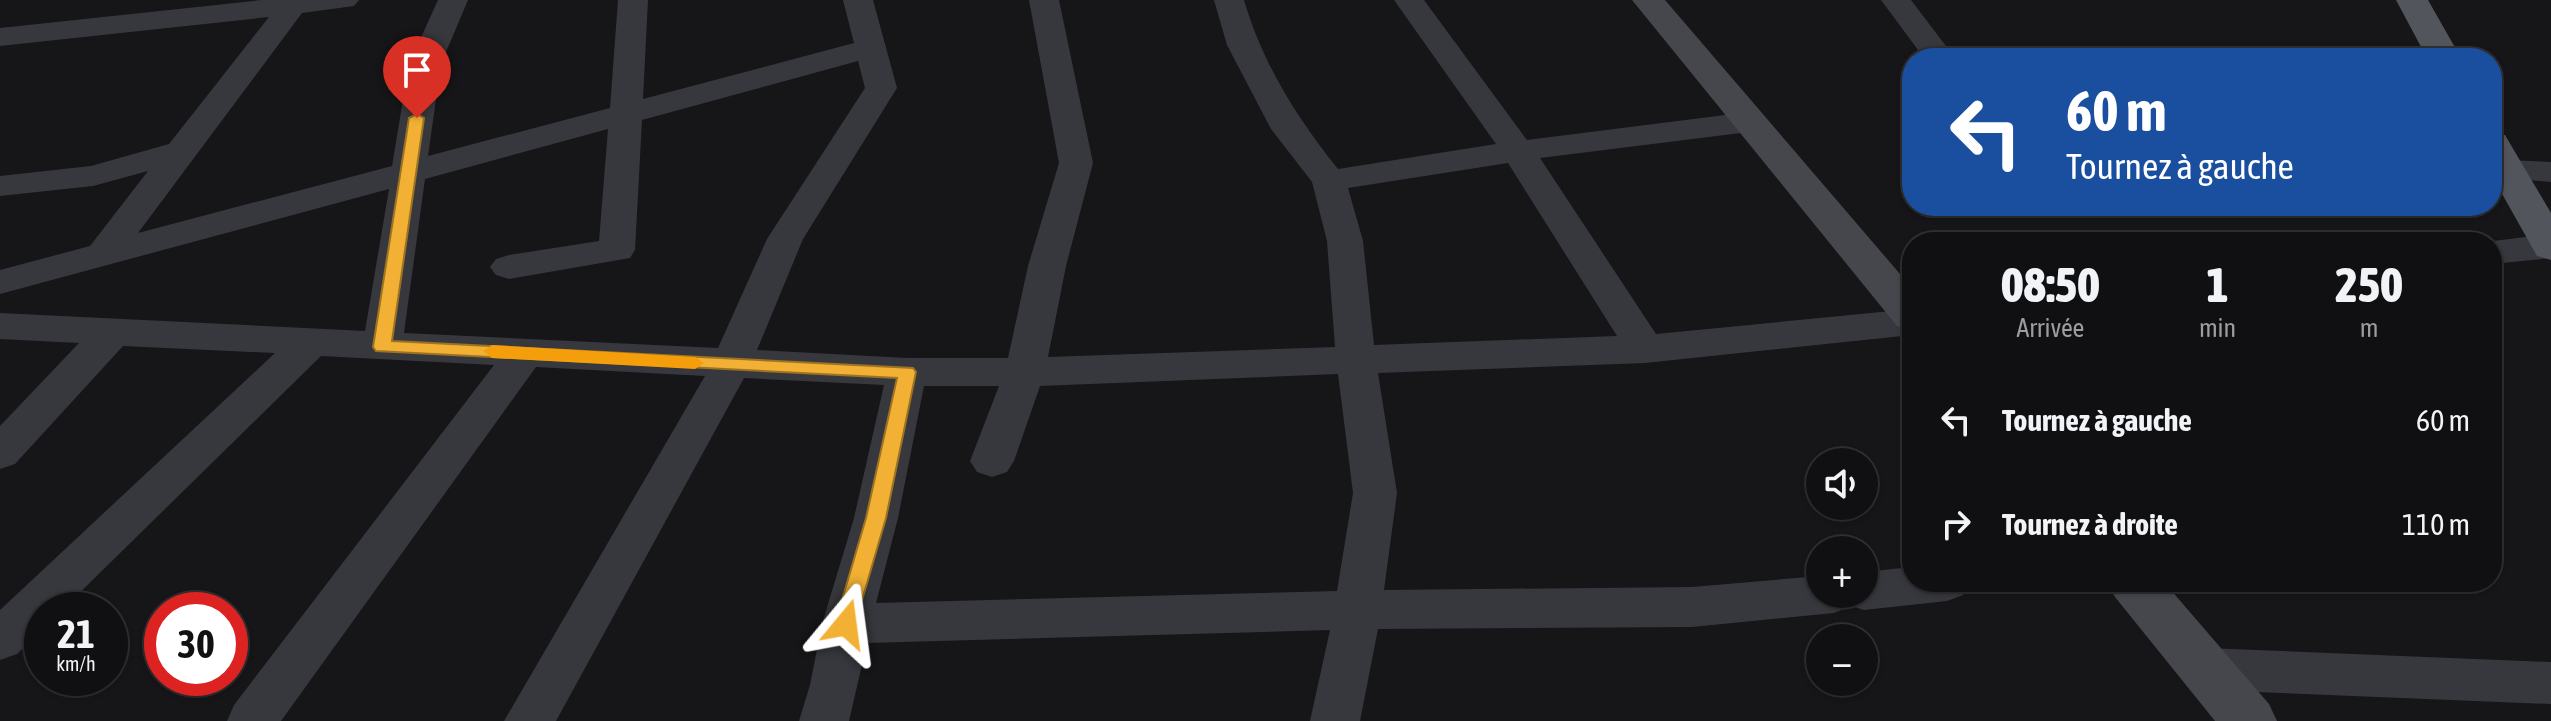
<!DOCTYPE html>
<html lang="fr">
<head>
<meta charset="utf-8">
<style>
  body { margin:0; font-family:"Asap Condensed",sans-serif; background:#1e1e20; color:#f1f3f6; height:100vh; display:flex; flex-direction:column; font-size:30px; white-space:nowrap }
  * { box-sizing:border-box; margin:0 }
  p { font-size:26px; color:#9c9d9f }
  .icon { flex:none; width:44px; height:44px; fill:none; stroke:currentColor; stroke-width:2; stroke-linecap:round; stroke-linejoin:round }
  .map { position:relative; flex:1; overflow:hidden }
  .side { position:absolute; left:1902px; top:232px; width:600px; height:360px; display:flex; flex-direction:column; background:#101012; border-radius:32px; box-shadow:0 2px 6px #0004,0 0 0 2px #303032 }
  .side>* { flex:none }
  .top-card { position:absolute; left:1902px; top:48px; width:600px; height:168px; border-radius:32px; box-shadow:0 2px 6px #0004,0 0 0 2px #303032; background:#1a4fa0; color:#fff; overflow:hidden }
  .tools { position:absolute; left:1806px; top:448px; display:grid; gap:16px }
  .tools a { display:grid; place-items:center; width:72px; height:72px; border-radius:50%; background:#101012; box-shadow:0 2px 6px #0004,0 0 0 2px #303032; font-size:40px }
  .speed { position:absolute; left:24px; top:592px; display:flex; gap:16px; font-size:40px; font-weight:700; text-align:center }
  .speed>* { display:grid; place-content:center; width:104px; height:104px; border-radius:50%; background:#101012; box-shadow:0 2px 6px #0004,0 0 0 2px #303032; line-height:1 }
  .speed small { font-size:20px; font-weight:400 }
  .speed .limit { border:12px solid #d22; background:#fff; color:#111 }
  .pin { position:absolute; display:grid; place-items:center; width:68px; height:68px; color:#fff; margin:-82px -34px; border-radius:50% 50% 50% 0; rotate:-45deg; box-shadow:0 0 8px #0007 }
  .pin .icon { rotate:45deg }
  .me { position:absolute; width:88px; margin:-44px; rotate:16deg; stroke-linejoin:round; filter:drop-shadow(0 0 6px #0008) }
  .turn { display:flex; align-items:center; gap:28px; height:168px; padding:0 32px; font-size:36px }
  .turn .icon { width:104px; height:104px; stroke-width:2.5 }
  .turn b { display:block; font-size:56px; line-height:68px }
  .eta { display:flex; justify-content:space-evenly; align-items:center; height:136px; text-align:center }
  .eta b { font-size:48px; font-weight:800; line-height:56px }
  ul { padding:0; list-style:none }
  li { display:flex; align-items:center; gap:24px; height:104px; padding:0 32px }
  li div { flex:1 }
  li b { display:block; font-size:30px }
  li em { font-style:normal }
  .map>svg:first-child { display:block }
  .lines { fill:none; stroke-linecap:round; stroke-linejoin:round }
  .street { fill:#37383d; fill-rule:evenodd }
  .secondary { fill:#45474d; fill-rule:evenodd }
  .primary { fill:#53555c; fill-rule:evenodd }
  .route { fill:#f2b134; stroke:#9d7322; stroke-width:2 }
  .slow { fill:#f59e0b }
</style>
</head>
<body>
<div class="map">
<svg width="2551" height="721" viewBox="0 0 2551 721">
  <rect width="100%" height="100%" fill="#161618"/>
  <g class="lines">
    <path class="street" d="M 262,0 L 359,0 L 354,6 L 302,13 L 138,233 L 392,166 L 409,64 L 438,0 L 468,0 L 441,64 L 428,156 L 610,108 L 618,0 L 648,0 L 643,99 L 854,43 L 843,0 L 873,0 L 897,88 L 803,239 L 757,350 L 907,358 L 1008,358 L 1028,266 L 1059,163 L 1029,0 L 1059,0 L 1093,163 L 1066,266 L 1048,357 L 1335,347 L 1327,241 L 1312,182 L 1271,129 L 1227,45 L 1214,0 L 1244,0 C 1263,64 1296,117 1338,169 L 1496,144 L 1394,0 L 1424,0 L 1527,140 L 1749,112 L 1761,115 L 1765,122 L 1761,129 L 1749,132 L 1540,158 L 1656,334 L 1912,309 L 1912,335 L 1645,363 L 1378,373 L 1397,493 L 1384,590 L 1692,587 L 1820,576 L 1820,594 L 1864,594 L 1864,572 L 1912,567 L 1912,582 L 1970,582 L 1963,595 L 1947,601 L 1864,610 L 1851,606 L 1834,613 L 1692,627 L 1378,629 L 1360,721 L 1310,721 L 1330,630 L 867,643 L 849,721 L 799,721 L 810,685 L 822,624 L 854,518 L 884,385 L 744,378 L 556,721 L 504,721 L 705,376 L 536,367 L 281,721 L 227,721 L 234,705 L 494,365 L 321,356 L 62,610 L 42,610 L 42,630 L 17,654 L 0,660 L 0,610 L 275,353 L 123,346 L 15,464 L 0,469 L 0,426 L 79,343 L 0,339 L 0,313 L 365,331 L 389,189 L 0,294 L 0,270 L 90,246 L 148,171 L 93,186 L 0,196 L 0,176 L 91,166 L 169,144 L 269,17 L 0,46 L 0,28 ZM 858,61 L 865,88 L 767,239 L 718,348 L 404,333 L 425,179 L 608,129 L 599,241 L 509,255 L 496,259 L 490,267 L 496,275 L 509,279 L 630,258 L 635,250 L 642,120 ZM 1508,163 L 1617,336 L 1374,345 L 1363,241 L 1348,188 ZM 1338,374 L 1353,493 L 1337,591 L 876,603 L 898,518 L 924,386 L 999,386 L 970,461 L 977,472 L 992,477 L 1007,472 L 1014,461 L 1040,386 Z
      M 1881,0 L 1911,0 L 1955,58 L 1924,58 Z
      M 2508,160 L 2551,162 L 2551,182 L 2496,177 L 2492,168 L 2496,163 Z
      M 2551,234 L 2551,258 L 2492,264 L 2492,242 L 2485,242 Z
      M 2206,648 L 2551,662 L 2551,704 L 2206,690 L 2189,684 L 2181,669 L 2189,654 Z"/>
    <path class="secondary" d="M 1632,0 L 1665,0 L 1912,288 L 1912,330 L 1897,326 Z
      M 2107,582 L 2164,582 L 2269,704 L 2277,721 L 2215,721 L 2115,597 Z"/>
    <path class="primary" d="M 2396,0 L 2428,0 L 2461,58 L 2427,58 Z
      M 2492,132 L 2505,135 L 2551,213 L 2551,260 L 2537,256 L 2492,176 Z"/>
  </g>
  <path class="route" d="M 417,114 L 424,118 L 392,341 L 913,368 L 916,372 L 886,518 L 853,631 L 846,633 L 838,631 L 835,624 L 866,518 L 897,378 L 376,351 L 373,347 L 409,118 Z"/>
  <path class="slow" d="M 492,345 L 695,357 L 704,363 L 695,369 L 492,358 L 483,351 Z"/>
</svg>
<div class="tools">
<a><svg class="icon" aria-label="sound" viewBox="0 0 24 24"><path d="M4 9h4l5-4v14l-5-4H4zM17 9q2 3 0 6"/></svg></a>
<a>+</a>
<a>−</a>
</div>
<div class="speed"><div>21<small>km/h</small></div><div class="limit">30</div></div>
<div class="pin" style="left:417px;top:118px;background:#d93025"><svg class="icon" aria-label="arrive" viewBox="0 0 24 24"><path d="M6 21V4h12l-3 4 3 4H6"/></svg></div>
<svg class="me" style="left:846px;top:624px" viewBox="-20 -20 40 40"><path d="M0-17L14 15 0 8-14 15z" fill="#f2b134" stroke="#fff" stroke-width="4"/></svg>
<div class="top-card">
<div class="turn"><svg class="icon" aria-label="left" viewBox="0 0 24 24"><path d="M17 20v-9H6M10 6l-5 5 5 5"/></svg><div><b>60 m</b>Tournez à gauche</div></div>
</div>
<section class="side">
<div class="eta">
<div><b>08:50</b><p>Arrivée</p></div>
<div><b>1</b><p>min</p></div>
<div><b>250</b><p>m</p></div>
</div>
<ul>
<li><svg class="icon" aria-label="left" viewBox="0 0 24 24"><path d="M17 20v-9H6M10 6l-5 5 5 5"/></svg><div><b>Tournez à gauche</b></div><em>60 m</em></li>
<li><svg class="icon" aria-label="right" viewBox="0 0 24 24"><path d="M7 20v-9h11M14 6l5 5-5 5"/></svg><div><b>Tournez à droite</b></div><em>110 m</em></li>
</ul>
</section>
</div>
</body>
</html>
